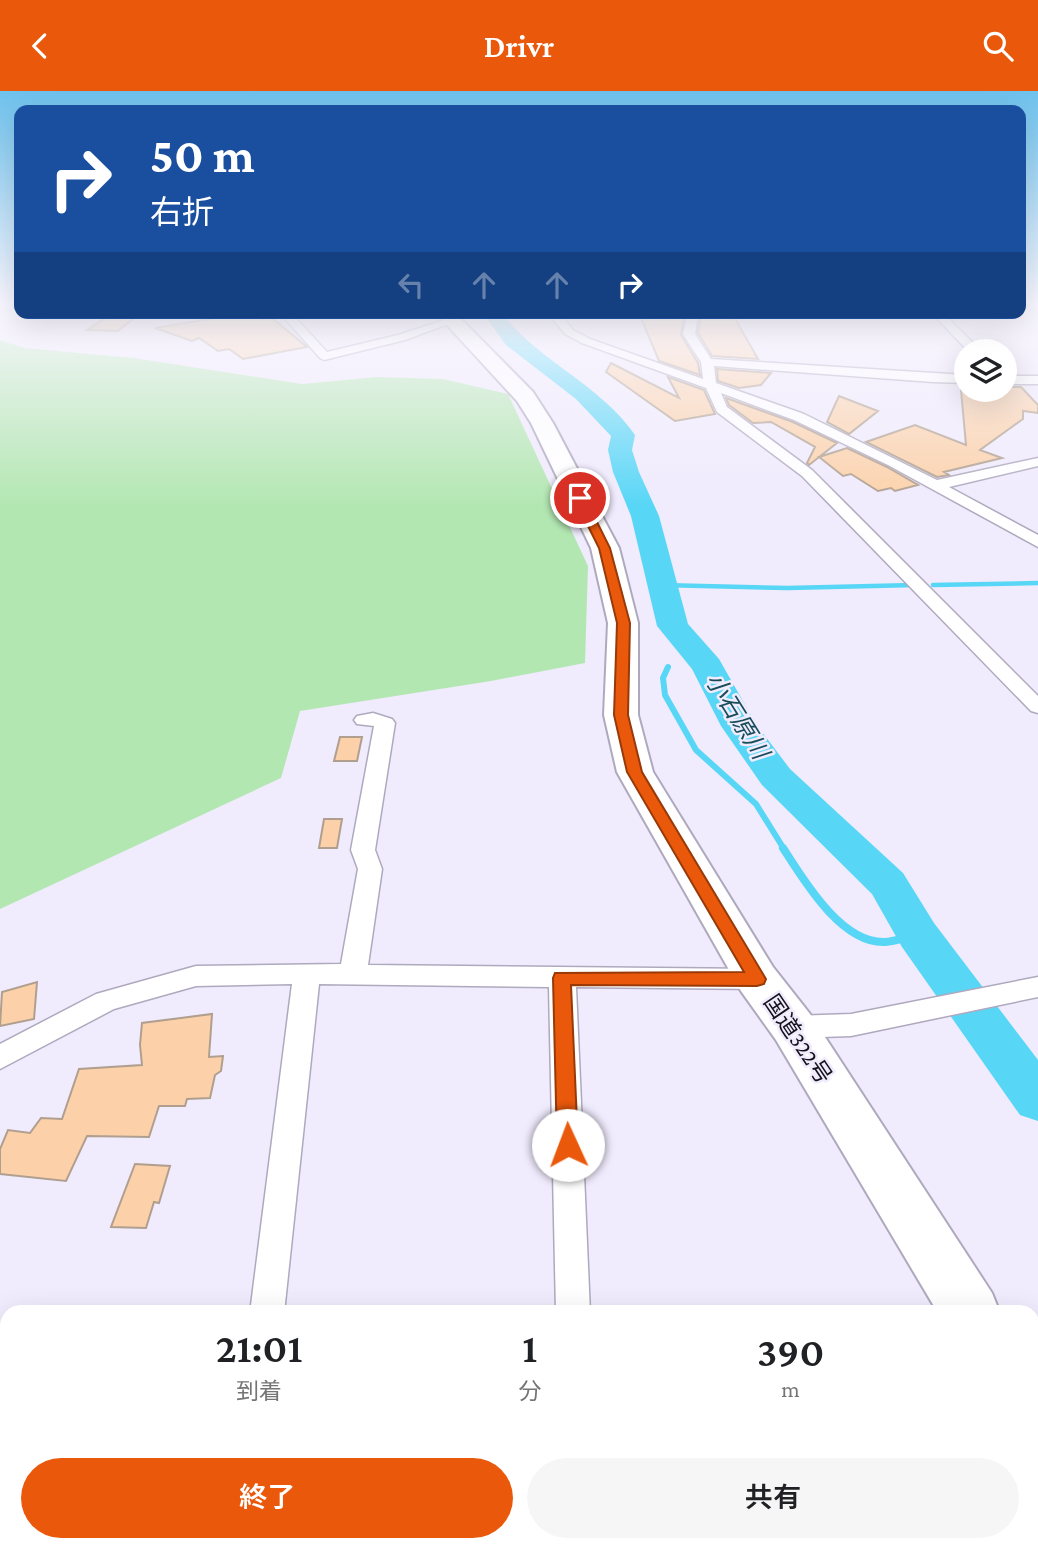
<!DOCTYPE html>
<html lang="ja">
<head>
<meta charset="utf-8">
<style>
  body { margin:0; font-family:"Crimson Pro","Noto Sans JP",serif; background:#f6f6f6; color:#202124; height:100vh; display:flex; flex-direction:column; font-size:26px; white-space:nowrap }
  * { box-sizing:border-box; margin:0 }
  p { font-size:23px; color:#757577 }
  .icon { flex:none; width:38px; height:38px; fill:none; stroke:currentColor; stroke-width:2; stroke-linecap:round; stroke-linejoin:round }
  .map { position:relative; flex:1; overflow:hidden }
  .sheet { position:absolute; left:0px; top:1214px; width:1040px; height:247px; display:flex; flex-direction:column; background:#fff; border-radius:21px 21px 0 0; box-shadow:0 7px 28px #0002 }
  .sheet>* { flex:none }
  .top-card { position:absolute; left:14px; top:14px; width:1012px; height:214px; border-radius:14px; box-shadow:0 7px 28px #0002; background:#1a4fa0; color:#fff; overflow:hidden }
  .tools { position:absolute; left:954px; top:248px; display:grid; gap:14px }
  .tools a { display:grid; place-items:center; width:63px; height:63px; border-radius:50%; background:#fff; box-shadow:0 7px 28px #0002; font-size:35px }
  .pin { position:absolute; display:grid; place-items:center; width:60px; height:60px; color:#fff; margin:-30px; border:4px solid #fff; border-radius:50%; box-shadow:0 2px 7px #0007 }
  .me { position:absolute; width:77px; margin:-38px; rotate:358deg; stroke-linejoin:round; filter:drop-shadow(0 0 5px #0008) }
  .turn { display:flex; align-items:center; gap:24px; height:147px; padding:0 21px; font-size:32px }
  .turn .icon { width:91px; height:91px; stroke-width:2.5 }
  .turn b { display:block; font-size:49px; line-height:60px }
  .lanes { display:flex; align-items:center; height:66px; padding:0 21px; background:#0003; justify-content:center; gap:35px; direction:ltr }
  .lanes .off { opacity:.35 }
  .eta { display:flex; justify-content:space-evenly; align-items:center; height:119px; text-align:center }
  .eta b { font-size:42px; font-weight:600; line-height:49px }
  .primary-button { display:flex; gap:14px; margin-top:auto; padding:14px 21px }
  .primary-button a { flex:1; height:80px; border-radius:42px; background:#ea580c; color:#fff; font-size:28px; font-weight:600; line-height:80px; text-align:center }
  .primary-button a+a { background:#f6f6f6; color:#202124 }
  header { display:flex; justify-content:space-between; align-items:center; height:91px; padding:0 21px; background:#ea580c; color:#fff; font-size:32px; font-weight:600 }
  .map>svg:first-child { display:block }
  .green { fill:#b3e7b2 }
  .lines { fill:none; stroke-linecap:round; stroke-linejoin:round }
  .stream-far2 { stroke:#58d6f6; stroke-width:4.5 }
  .stream-far1 { stroke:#58d6f6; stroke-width:6 }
  .stream { stroke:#58d6f6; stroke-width:8 }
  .river { fill:#58d6f6; fill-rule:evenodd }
  .building { fill:#fcd1a9; stroke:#b09f8e; stroke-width:2 }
  .street-casing { stroke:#afa9be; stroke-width:3 }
  .highway-casing { stroke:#afa9be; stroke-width:4 }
  .street { fill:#fff; fill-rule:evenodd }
  .highway { fill:#fff; fill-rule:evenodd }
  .route { fill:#ea580c; stroke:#983908; stroke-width:2 }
  .labels { text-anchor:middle; stroke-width:5; stroke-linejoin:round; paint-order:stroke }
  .street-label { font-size:23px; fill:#141119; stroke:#f0ebfd }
  .water-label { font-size:24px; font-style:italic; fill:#174d5a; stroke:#f0ebfd }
</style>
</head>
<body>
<header><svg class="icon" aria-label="back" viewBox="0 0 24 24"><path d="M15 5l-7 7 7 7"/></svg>Drivr<svg class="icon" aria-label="search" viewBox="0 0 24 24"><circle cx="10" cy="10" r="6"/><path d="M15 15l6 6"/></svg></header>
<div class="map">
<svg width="1038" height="1461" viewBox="0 0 1038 1461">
  <rect width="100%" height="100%" fill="#f0ebfd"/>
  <path class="green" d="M 0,249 L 24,257 L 134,267 L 302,293 L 377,286 L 443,288 L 508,303 L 588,475 L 585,572 L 491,590 L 300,620 L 281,687 L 0,818 Z"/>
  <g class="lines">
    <path class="stream-far2" d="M 661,494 L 788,497 L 915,494
      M 933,494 L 1038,492"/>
    <path class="stream-far1" d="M 668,576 L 663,587 L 665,604 L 696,659 L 756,713 L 784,758"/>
    <path class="stream" d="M 783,757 C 803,788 841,853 885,851 C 896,850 907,846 918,844"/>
    <path class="river" d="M 483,222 L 502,222 C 539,271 600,293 635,344 L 632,359 L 639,381 L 659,425 L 688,533 L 719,568 L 756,633 L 790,678 L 903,782 L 934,832 L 1038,969 L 1038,1030 L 1020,1024 L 902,856 L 872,803 L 762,694 L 721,635 L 692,578 L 657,535 L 631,425 L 613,381 L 608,359 L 611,345 L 576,308 L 506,254 Z"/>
  </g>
  <path class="building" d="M 113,222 L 140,222 L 118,240 L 87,239 Z
    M 246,222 L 253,222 L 261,228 L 272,227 L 307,256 L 243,268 L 229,258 L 218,260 L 199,247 L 192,250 L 155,237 Z
    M 639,222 L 685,222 L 681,244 L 698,272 L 700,284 L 659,270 Z
    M 701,222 L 732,222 L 758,268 L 712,265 L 698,242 Z
    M 611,272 L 679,307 L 668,286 L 704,299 L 715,323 L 675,330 L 606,281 Z
    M 717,278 L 771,282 L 761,294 L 739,297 L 718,290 Z
    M 1006,296 L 1021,296 L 1038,314 L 1038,322 L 1023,320 L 1023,328 L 980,359 L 1002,367 L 944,381 L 949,384 L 937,386 L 866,351 L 915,334 L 966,354 L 961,299 L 1006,299 Z
    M 839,305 L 878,320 L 849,343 L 827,331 Z
    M 726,307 L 793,331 L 837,352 L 809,374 L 807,372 L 815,356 L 771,331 L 753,332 L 729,314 Z
    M 847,357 L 887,376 L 918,394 L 895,400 L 891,397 L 878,400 L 851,383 L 843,385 L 819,366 Z
    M 340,646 L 362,646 L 357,670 L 334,670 Z
    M 324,728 L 342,728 L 337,757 L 319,757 Z
    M 37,891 L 34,928 L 0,935 L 2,901 Z
    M 212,923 L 209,966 L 223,965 L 221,980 L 215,984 L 210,1007 L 187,1008 L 185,1015 L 159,1015 L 149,1046 L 87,1045 L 66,1090 L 0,1083 L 0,1058 L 8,1039 L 30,1042 L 41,1027 L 62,1028 L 79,978 L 142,974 L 140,954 L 142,932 Z
    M 135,1073 L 170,1075 L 159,1112 L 154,1111 L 146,1137 L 111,1136 Z"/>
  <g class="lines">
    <g class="street-casing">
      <path id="street" d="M 280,222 L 291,222 L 327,261 L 398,244 L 451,227 L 456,230 L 405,249 L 324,269 L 320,267 Z
        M 548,222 L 559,222 L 573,239 L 590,248 L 703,288 L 701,271 L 683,243 L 688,222 L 698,222 L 695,243 L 711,268 L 966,284 L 966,292 L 933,291 L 714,275 L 716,292 L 804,323 L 937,389 L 1038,367 L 1038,375 L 949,396 L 1038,444 L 1038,456 L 888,374 L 794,329 L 721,302 L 727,316 L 812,379 L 1038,605 L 1038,622 L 1031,620 L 802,385 L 717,321 L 706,297 L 582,252 L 565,243 Z
        M 932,222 L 943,222 L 982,261 L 969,261 Z
        M 1004,285 L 1038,285 L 1038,293 L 1004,293 Z
        M 373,622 L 392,628 L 395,632 L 375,759 L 382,778 L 368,874 L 757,878 L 766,881 L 770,888 L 766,895 L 757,898 L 576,896 L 590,1222 L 556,1222 L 549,896 L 319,893 L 284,1222 L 250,1222 L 292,893 L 196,895 L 114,918 L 0,978 L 0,953 L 96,903 L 196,875 L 341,873 L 358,778 L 351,759 L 374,635 L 357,633 L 354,629 L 357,625 Z
        M 1038,886 L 1038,906 L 851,945 L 793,947 L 783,944 L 779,936 L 783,928 L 793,925 L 851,923 Z
        M 220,1454 L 260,1454 L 260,1461 L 220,1461 Z
        M 561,1454 L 601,1454 L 601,1461 L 561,1461 Z"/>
    </g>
    <g class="highway-casing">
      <path id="highway" d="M 436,222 L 455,222 L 533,301 L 553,332 L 619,457 L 638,532 L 638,624 L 653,681 L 773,876 L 810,923 L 992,1202 L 1000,1222 L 938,1222 L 776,949 L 741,900 L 617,681 L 604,624 L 608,532 L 591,457 L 531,332 L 517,310 Z
        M 1032,1289 L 1038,1291 L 1038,1360 L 1032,1358 Z"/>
    </g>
    <use href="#street" class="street"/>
    <use href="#highway" class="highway"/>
  </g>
  <linearGradient id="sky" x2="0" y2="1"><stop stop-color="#6ec2ee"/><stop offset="0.51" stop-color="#f8f6fe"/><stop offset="1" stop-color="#f8f6fe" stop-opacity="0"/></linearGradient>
  <rect width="1038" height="415" fill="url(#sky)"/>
  <path class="route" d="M 576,405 L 585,407 L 610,457 L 630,532 L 628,624 L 642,681 L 766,888 L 764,893 L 757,895 L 571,894 L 578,1054 L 575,1061 L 568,1064 L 560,1061 L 557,1054 L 553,887 L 555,882 L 744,881 L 627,681 L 614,624 L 617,532 L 599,457 L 574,407 Z"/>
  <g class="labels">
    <g class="street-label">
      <text transform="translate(798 948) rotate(56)" y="8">国道322号</text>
    </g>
    <g class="water-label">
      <text transform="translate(737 625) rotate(58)" y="8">小石原川</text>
    </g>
  </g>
</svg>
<div class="tools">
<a><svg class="icon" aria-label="layers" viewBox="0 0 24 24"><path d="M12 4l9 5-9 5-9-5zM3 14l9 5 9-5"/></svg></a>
</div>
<div class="pin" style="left:580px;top:407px;background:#d93025"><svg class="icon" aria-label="arrive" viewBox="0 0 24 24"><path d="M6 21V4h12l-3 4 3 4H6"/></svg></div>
<svg class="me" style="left:568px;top:1054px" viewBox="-20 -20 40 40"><circle r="19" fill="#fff"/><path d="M0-13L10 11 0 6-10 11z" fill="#ea580c"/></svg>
<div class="top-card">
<div class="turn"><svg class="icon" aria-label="right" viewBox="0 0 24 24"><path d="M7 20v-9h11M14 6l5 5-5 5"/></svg><div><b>50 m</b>右折</div></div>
<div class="lanes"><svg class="icon off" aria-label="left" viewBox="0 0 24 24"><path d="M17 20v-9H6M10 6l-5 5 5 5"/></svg><svg class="icon off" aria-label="ahead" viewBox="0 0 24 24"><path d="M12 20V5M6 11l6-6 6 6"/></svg><svg class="icon off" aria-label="ahead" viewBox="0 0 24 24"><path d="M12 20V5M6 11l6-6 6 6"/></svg><svg class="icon" aria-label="right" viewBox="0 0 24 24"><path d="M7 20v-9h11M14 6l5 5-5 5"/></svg></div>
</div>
<section class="sheet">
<div class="eta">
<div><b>21:01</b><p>到着</p></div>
<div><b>1</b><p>分</p></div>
<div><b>390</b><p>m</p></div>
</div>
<div class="primary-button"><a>終了</a><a>共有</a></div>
</section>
</div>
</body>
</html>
